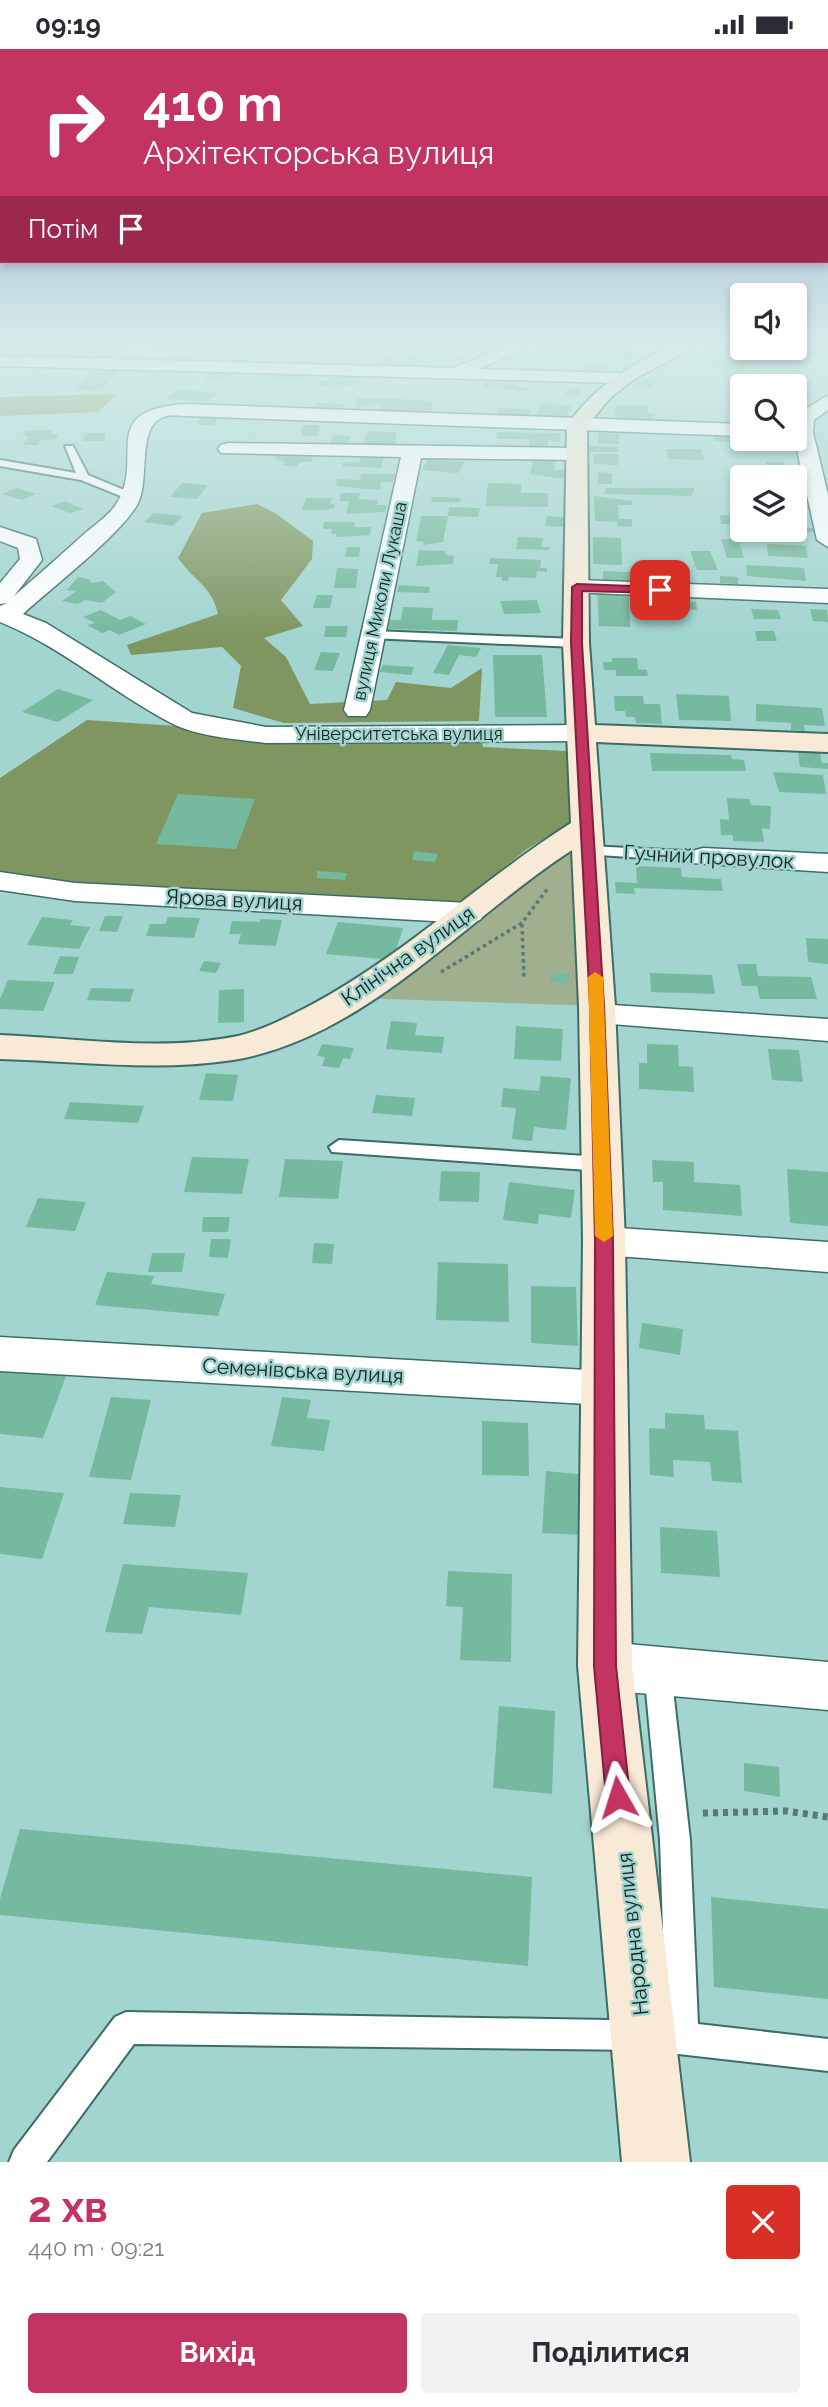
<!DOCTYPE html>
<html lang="uk">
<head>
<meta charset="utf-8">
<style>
  body { margin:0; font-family:Raleway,sans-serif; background:#f2f2f3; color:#2b2b33; height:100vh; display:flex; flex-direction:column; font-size:26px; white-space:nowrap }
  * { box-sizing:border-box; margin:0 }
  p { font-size:23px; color:#7c7c81 }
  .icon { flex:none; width:38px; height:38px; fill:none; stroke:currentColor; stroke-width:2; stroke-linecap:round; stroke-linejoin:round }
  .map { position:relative; height:2113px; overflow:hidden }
  .details { display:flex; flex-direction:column; background:#fff; flex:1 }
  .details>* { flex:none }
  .guide { position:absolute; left:0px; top:0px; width:830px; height:214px; box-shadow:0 4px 10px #0003; background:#c33460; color:#fff; overflow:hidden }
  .controls { position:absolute; left:730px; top:234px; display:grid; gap:14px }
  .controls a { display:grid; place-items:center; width:77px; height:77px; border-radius:7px; background:#fff; box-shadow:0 4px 10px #0003; font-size:35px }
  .pin { position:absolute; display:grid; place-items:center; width:60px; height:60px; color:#fff; margin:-30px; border-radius:14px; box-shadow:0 4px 10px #0006 }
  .me { position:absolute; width:77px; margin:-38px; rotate:354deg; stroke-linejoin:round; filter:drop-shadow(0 0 5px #0008) }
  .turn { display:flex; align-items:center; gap:24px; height:147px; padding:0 28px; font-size:32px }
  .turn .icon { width:91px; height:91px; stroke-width:2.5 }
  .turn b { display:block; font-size:49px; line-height:60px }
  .then { display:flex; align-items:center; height:66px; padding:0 28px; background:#0003; gap:14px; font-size:26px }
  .round { display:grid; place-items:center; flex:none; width:74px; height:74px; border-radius:7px; background:#f2f2f3 }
  .head { display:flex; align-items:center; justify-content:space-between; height:119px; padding:0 28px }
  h1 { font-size:42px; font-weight:700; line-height:52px; color:#c33460 }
  .cta { display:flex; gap:14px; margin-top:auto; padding:14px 28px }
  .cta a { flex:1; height:80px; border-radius:7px; background:#c33460; color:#fff; font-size:28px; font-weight:700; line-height:80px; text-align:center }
  .cta a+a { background:#f2f2f3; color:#2b2b33 }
  .status { display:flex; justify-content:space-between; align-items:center; height:49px; padding:0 35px; background:#fff; direction:ltr }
  .status svg { height:19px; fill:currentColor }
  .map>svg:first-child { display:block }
  .green { fill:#a0af8d }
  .forest { fill:#7f9660 }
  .building { fill:#75b99e }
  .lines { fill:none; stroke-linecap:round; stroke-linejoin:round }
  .lane-casing { stroke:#3c6c67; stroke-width:4 }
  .street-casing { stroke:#3c6c67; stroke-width:3 }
  .secondary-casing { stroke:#3c6c67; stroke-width:4 }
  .path-far1 { stroke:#587976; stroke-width:3.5; stroke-dasharray:3.5 3.5; stroke-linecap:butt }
  .path { stroke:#587976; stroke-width:7; stroke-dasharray:5 5; stroke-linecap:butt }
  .lane { fill:#fff; fill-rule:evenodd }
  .street { fill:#fff; fill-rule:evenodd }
  .secondary { fill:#f9e9d7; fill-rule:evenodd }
  .route { fill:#c33460; stroke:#7f223e; stroke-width:2 }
  .slow { fill:#f59e0b }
  .labels { text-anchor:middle; stroke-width:5; stroke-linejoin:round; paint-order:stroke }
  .far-street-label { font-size:18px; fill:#132624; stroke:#a3d5d0 }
  .street-label { font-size:21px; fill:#132624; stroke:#a3d5d0 }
</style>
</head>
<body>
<div class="status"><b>09:19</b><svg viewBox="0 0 49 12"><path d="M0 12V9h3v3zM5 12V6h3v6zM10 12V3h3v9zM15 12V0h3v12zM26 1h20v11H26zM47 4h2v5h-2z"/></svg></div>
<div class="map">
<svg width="828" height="2113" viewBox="0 0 828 2113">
  <rect width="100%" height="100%" fill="#a3d5d0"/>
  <path class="green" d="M 588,777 L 597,957 L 355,949 Z"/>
  <path class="forest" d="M 117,345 L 98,363 L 0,367 L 0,348 Z
    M 257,455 L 275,464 L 313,492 L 312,510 L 281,551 L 303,577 L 264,589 L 286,608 L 310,655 L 387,651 L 396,633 L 451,639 L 482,619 L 479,672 L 284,674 L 233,659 L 241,617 L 222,598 L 131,606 L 127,596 L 218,565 C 212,537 195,533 178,509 L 202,464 Z
    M 87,671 L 222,680 L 480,685 L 483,698 L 566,702 L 571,773 L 527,800 L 460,854 L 78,834 L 0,822 L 0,729 Z"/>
  <path class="building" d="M 125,294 L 151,294 L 148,300 L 128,300 L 130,297 L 123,297 Z
    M 629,294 L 659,294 L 664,295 L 654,300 Z
    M 816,298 L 828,305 L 817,309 L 799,305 Z
    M 58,300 L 81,301 L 79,303 L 87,304 L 84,307 L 52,306 Z
    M 107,301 L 143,303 L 135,310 L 98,308 Z
    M 232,302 L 255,303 L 250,311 L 241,314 L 233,313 L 237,308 L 228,307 Z
    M 442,302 L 464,310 L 444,316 L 423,306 Z
    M 623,302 L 641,305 L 631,311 L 613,307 Z
    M 411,304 L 433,314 L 428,321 L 376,318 L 382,311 Z
    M 319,305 L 312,314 L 291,313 L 295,308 Z
    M 711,312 L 743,313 L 745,324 L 767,325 L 768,329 L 722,328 L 721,316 L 712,316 Z
    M 590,314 L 611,316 L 603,323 L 582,321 Z
    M 99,317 L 122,318 L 101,342 L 76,341 L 87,323 L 94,323 Z
    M 143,318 L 171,319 L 163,328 L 150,327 L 153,325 L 136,324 Z
    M 211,321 L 233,322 L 224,331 L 204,333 Z
    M 271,323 L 306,325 L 304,328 L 310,328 L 308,331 L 277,332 L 279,330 L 267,329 Z
    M 331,326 L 361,328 L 356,337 L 340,336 L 338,339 L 319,336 L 321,331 L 328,332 Z
    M 643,329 L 658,332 L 648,340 L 633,337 Z
    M 485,332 L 517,333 L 517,338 L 527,339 L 527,342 L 484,339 Z
    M 568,339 L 583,340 L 579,348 L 564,347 Z
    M 176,340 L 218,344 L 207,353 L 166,350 Z
    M 358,349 L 421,351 L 433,353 L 432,361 L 420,361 L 419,365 L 378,363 L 380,354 L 355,358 Z
    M 316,354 L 344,355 L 342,359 L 329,361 L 314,357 Z
    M 543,354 L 573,357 L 565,369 L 534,368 Z
    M 616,356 L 648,357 L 648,364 L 655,364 L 654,370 L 690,371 L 690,376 L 614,373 Z
    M 500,359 L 532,361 L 526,372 L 494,369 Z
    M 201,368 L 218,369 L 214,376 L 197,376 Z
    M 303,376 L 320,376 L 318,387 L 301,387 Z
    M 32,381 L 52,381 L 50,385 L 58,385 L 56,390 L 40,391 L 38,396 L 23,396 L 28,387 L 23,387 L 25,382 Z
    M 367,382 L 397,383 L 394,399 L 363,398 Z
    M 497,383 L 560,384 L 560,393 L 548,392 L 548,399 L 529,399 L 529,390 L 496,390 Z
    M 85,384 L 106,384 L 104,392 L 83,392 Z
    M 599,384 L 619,385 L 618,395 L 598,394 Z
    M 334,386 L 351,387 L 347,396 L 329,395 Z
    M 715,386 L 742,387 L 742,390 L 751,390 L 751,394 L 715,392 Z
    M 590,397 L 618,398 L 618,403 L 589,403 Z
    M 666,400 L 701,400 L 704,411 L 669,410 Z
    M 277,405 L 314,406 L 311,413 L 299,413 L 297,417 L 283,417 L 284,413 L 275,409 Z
    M 593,405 L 618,405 L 619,416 L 594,415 Z
    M 534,407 L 556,409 L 554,421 L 565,421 L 563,430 L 530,425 Z
    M 361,408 L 384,409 L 381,419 L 342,417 L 343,413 L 359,414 Z
    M 428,410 L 464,413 L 458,424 L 422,421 Z
    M 766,413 L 784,413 L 786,421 L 767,421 Z
    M 598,423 L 612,424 L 612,435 L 598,435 Z
    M 361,425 L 394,425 L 393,433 L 381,433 L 380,441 L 336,437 L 337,430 L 360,431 Z
    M 182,434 L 208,436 L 197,450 L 170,448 Z
    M 488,434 L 521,435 L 521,444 L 548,444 L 548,458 L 486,457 Z
    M 16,439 L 36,445 L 22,451 L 2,445 Z
    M 606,439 L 694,439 L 692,447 L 604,445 Z
    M 341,444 L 360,444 L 358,450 L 378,451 L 377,456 L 387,456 L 385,463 L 346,465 L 349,452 L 339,452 Z
    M 594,447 L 632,452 L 632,456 L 618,456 L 619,470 L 632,470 L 632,478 L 617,477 L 617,473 L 595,472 Z
    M 432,448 L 461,449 L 460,453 L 431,453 Z
    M 306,449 L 332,449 L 330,455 L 335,455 L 334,459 L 323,461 L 302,461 Z
    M 65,452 L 83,460 L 70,464 L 51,457 Z
    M 449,458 L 480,459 L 478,468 L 448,467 Z
    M 154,464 L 183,467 L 173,477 L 144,473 Z
    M 720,466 L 742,467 L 742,475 L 721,475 Z
    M 421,467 L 448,467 L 443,493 L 423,496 L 424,493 L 416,492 Z
    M 547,467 L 566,468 L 565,478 L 545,477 Z
    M 794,469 L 804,470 L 805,479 L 816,479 L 817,483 L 803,483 L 804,489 L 782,488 L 781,481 L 794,481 Z
    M 324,473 L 355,473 L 354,478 L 371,478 L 370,486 L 336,488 L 336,485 L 331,485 L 332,480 L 323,480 Z
    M 518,488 L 543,489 L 541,498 L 550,498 L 549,501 L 516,500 Z
    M 593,488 L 621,489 L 622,516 L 593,515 Z
    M 721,490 L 738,490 L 744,509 L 727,509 Z
    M 767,495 L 806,497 L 808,509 L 768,507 Z
    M 347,498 L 360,498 L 359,508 L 345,508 Z
    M 419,501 L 446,502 L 445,506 L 454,507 L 453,515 L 416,517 Z
    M 690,502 L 710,502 L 718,521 L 697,521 Z
    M 490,509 L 541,511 L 540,519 L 547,519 L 547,523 L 537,522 L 536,529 L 509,528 L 508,532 L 502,532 L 502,528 L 496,528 L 498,515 L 489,515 Z
    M 746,516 L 804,519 L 806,532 L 747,527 Z
    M 337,519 L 358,520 L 356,539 L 334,539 Z
    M 603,522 L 651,524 L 652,534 L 603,532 Z
    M 720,527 L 738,528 L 738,535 L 720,534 Z
    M 78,528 L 88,530 L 92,534 L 103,532 L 116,543 L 102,554 L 85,551 L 78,555 L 62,552 L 76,542 L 67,541 Z
    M 399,536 L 430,538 L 429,544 L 397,543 Z
    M 597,542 L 629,546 L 630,578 L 599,577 Z
    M 647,543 L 690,545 L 690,553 L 696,553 L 697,561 L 660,559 L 660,552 L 647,551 Z
    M 317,546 L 333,546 L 330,559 L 313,559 Z
    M 537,551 L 541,564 L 504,565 L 500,552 Z
    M 403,558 L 433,559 L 432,571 L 458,571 L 457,582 L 388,580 L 390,571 L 401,571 Z
    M 751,560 L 778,561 L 781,570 L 754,570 Z
    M 810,560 L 827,561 L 828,573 L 813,572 Z
    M 101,561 L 120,571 L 130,567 L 146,575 L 119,586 L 110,581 L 102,584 L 87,576 L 95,574 L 83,568 Z
    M 326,577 L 348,577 L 346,588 L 324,588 Z
    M 755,582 L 774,582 L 777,592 L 757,592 Z
    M 448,596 L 481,599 L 476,608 L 459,606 L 449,626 L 433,624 Z
    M 321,603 L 340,604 L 333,622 L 314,621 Z
    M 493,606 L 542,606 L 547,668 L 495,668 Z
    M 612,609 L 637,609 L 638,620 L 647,621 L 648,627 L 616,627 L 616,621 L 604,621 L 603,613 L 612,613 Z
    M 383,616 L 414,618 L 411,626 L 380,623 Z
    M 58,640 L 93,651 L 58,673 L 22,663 Z
    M 676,645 L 729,647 L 731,672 L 679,671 Z
    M 614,647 L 643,647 L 644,655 L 660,655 L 662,675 L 636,674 L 635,668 L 626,668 L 625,662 L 615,662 Z
    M 756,655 L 822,659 L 825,677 L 804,676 L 805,682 L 791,681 L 791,674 L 756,672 Z
    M 798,702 L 820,703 L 822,714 L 828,714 L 828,720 L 800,718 Z
    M 650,704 L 731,706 L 732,710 L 744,711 L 746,722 L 652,722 Z
    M 773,723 L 823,726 L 826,745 L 779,743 Z
    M 178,745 L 255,750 L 236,800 L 156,795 Z
    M 727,749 L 749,750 L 751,756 L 771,757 L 770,780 L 762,779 L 764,793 L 733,792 L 733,786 L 721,786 L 720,770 L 729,771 Z
    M 414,802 L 438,805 L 435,813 L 412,811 Z
    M 636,817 L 681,819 L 682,828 L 721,830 L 723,842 L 634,839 L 635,845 L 616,844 L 615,833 L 637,834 Z
    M 317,822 L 347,824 L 345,831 L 317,829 Z
    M 105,867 L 123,867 L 117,883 L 99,882 Z
    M 42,868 L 73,871 L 70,876 L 90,878 L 79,900 L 27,896 Z
    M 168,868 L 200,869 L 194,889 L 146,887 L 150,875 L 165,875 Z
    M 261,870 L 282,871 L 276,897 L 238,895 L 241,885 L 229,885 L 232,872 L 260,873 Z
    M 338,873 L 403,879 L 393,911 L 326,905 Z
    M 806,889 L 828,890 L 828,915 L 808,913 Z
    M 60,907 L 79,908 L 73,925 L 53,925 Z
    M 204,912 L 221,914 L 216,924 L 199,922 Z
    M 737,915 L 756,915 L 758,927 L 811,928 L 817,950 L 760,950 L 757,937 L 742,937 Z
    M 551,924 L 569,925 L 568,934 L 550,933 Z
    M 650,924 L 712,926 L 715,945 L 651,943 Z
    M 8,931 L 55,933 L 43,962 L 0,960 L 0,950 Z
    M 91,939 L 134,940 L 130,953 L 87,951 Z
    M 244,940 L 244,973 L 218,974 L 219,941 Z
    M 391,972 L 417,974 L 415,986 L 444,988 L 442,1004 L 386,1000 Z
    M 516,977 L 563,980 L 561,1012 L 514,1010 Z
    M 322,995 L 354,999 L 350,1010 L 343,1009 L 339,1019 L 322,1017 L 325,1008 L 317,1007 Z
    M 647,995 L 678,996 L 679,1017 L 693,1018 L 694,1043 L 639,1040 L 639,1014 L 647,1014 Z
    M 768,1000 L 799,1001 L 803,1033 L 772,1031 Z
    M 206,1024 L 238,1026 L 233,1052 L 199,1051 Z
    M 541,1027 L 571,1029 L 566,1081 L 534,1078 L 532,1092 L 512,1090 L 516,1059 L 501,1058 L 503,1039 L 539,1042 Z
    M 376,1046 L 415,1049 L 412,1067 L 372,1064 Z
    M 70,1053 L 144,1057 L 138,1074 L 64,1070 Z
    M 192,1108 L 249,1110 L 242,1145 L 184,1143 Z
    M 285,1110 L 343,1112 L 338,1150 L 279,1148 Z
    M 652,1111 L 694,1113 L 694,1133 L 740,1136 L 742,1167 L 663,1161 L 663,1133 L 653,1133 Z
    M 787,1120 L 828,1123 L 828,1177 L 790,1174 Z
    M 441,1122 L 480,1123 L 479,1153 L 439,1152 Z
    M 509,1133 L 575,1141 L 571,1169 L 539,1165 L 538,1175 L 503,1171 Z
    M 38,1149 L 86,1153 L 75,1182 L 26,1178 Z
    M 203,1168 L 230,1168 L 228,1183 L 202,1183 Z
    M 211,1190 L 231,1190 L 228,1209 L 209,1208 Z
    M 314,1194 L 334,1195 L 332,1215 L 312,1214 Z
    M 152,1204 L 185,1204 L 182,1223 L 148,1223 Z
    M 438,1213 L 508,1215 L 509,1273 L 436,1271 Z
    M 107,1223 L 154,1227 L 151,1235 L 225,1245 L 218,1267 L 95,1256 Z
    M 531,1237 L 576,1238 L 578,1297 L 531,1294 Z
    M 642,1274 L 683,1280 L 680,1306 L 639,1299 Z
    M 0,1322 L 66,1327 L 43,1389 L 0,1385 Z
    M 111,1348 L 151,1351 L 131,1431 L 89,1428 Z
    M 282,1348 L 311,1351 L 307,1369 L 330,1371 L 324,1402 L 271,1397 Z
    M 665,1364 L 704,1366 L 705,1380 L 738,1382 L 742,1434 L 712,1432 L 710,1413 L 673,1411 L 674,1428 L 650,1426 L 649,1379 L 665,1380 Z
    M 482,1372 L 528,1374 L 529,1427 L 482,1426 Z
    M 546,1422 L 587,1426 L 584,1486 L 542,1484 Z
    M 0,1438 L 64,1444 L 42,1510 L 0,1505 Z
    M 130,1444 L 181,1446 L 175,1478 L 123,1475 Z
    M 660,1478 L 717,1482 L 720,1528 L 661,1524 Z
    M 123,1515 L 248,1524 L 241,1566 L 149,1558 L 142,1585 L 105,1583 Z
    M 448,1522 L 512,1525 L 511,1613 L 460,1611 L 463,1558 L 446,1557 Z
    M 499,1657 L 555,1662 L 552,1745 L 493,1739 Z
    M 744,1714 L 779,1718 L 780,1748 L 744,1742 Z
    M 20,1780 L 532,1828 L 528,1917 L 0,1866 L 0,1850 Z
    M 711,1848 L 828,1860 L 828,1950 L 714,1938 Z"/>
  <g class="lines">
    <g class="lane-casing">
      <path id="lane" d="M 65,397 L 73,397 L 88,426 L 136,446 L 136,450 L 128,450 L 81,431 L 0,417 L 0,411 L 76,424 Z
        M 374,582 L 576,590 L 582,594 L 576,598 L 369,589 L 368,586 Z
        M 590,797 L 703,803 L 711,808 L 703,813 L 584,805 L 582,802 Z
        M 339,1091 L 602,1108 L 612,1115 L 602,1122 L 332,1103 L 329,1098 Z
        M 650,1612 L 660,1615 L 673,1640 L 690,1791 L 698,1975 L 828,1990 L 828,2022 L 643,2001 L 134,1995 L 47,2113 L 9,2113 L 14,2101 L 115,1968 L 126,1963 L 666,1972 L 660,1791 L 646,1642 L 637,1624 L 640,1615 Z"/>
    </g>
    <g class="street-casing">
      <path id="street" d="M 514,294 L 537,294 L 478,320 L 618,324 L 627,329 L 618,334 L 0,317 L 0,307 L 454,319 Z
        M 828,346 L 828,361 L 814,371 L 813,383 L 828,446 L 828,498 L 817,491 L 794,388 L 798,365 Z
        M 187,355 L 742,375 L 742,387 L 187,367 C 179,367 168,365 161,369 C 137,381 150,430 138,454 C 123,484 51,539 23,565 L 46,574 L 192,664 L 266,678 L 583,676 L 593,678 L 597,684 L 593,690 L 583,692 L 266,694 C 236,690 198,688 171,674 C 112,643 62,598 0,573 L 0,557 L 7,554 L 0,555 L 0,534 L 20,510 L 18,499 L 0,492 L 0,478 L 36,490 L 42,511 L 14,547 C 37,527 60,507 83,486 C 93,477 107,468 115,457 C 148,410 93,360 187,355 Z
        M 228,394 L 577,399 L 587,405 L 577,411 L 421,409 L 370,661 L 366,667 L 348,667 L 344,661 L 401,408 L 221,404 L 218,400 L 221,396 Z
        M 577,531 L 828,540 L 828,554 L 569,543 L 565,538 L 569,533 Z
        M 703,799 L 828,805 L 828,823 L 692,814 L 688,808 L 692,802 Z
        M 0,823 L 75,834 L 469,854 L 480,857 L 485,864 L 480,871 L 469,874 L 75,852 L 0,841 Z
        M 597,955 L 828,970 L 828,992 L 585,973 L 580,966 L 585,959 Z
        M 604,1178 L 828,1193 L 828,1223 L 604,1206 L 590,1202 L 584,1192 L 590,1182 Z
        M 0,1288 L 605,1322 L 621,1327 L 627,1339 L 621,1351 L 605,1356 L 0,1322 Z
        M 605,1593 L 828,1613 L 828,1661 L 605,1641 L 587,1634 L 579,1617 L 587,1600 Z"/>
    </g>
    <g class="secondary-casing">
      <path id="secondary" d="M 679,294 L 702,294 L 634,330 L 609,350 L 587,377 L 589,594 L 595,676 L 828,685 L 828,703 L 596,693 L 615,957 L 625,1192 L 632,1617 L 690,2113 L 622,2113 L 578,1617 L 583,1192 L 579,957 L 572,801 C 464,871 365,989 233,1011 C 156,1023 77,1012 0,1010 L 0,986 C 78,989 160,1003 238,987 C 263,981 288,968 311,956 C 405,906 481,831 571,774 L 563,594 L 567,377 C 596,335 633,314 679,294 Z"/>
    </g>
    <path class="path-far1" d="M 522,875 L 524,929
      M 441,923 L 522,874 L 548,839"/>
    <path class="path" d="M 703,1764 L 786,1762 L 828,1768"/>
    <use href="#lane" class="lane"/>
    <use href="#street" class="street"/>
    <use href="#secondary" class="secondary"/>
  </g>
  <linearGradient id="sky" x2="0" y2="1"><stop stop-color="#8198cb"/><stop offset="0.5" stop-color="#d6ecea"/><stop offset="1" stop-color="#d6ecea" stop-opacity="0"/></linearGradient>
  <rect width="828" height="590" fill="url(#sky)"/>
  <path class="route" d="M 577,535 L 660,538 L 666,541 L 660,544 L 582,542 L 582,594 L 604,957 L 613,1192 L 616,1617 L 630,1748 L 627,1756 L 618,1760 L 610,1756 L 606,1748 L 594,1617 L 595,1192 L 590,957 L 571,594 L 572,538 Z"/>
  <path class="slow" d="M 595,923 L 603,928 L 613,1187 L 604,1193 L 595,1187 L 588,928 Z"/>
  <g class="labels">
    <g class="far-street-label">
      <text transform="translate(380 552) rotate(-78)" y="6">вулиця Миколи Лукаша</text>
      <text x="399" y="691">Університетська вулиця</text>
    </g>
    <g class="street-label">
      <text transform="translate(709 808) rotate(3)" y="7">Гучний провулок</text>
      <text transform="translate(234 851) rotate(3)" y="7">Ярова вулиця</text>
      <text transform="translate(408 907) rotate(-35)" y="7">Клінічна вулиця</text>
      <text transform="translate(303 1322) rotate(3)" y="7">Семенівська вулиця</text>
      <text transform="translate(633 1885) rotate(-96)" y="7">Народна вулиця</text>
    </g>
  </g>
</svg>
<div class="controls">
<a><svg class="icon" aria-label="sound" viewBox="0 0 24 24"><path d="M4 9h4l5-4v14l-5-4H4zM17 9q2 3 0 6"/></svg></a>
<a><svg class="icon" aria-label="search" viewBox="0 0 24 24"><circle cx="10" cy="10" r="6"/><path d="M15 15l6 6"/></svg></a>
<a><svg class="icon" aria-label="layers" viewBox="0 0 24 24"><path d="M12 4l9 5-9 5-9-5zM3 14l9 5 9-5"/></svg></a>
</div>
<div class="pin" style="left:660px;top:541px;background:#d93025"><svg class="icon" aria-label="arrive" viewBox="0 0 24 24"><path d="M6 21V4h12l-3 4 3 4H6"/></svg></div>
<svg class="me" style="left:618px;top:1748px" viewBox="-20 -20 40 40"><path d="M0-17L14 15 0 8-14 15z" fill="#c33460" stroke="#fff" stroke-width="4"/></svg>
<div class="guide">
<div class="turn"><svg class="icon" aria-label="right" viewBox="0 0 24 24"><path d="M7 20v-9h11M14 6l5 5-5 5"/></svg><div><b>410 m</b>Архітекторська вулиця</div></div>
<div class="then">Потім<svg class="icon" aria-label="arrive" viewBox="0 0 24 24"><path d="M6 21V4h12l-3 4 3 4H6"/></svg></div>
</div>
</div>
<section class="details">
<div class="head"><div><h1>2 хв</h1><p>440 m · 09:21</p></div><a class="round" style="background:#d93025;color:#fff"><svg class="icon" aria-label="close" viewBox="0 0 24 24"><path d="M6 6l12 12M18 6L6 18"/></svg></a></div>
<div class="cta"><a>Вихід</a><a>Поділитися</a></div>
</section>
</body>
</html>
